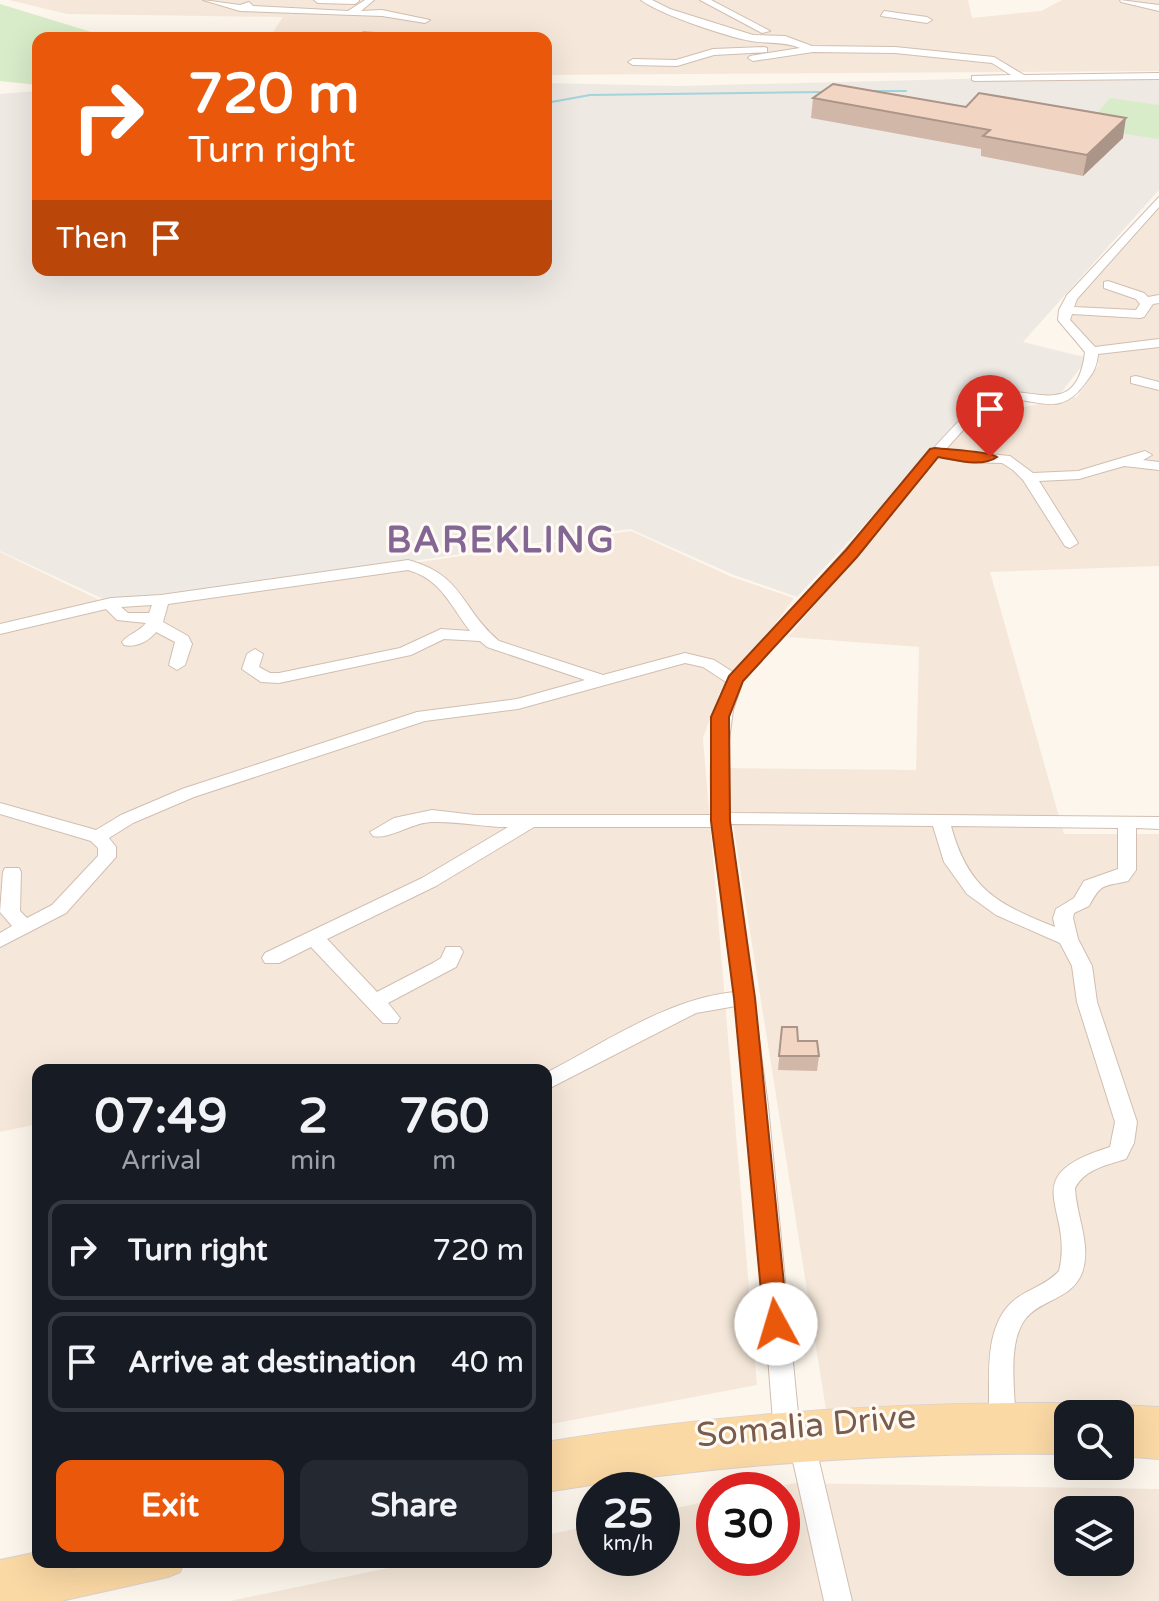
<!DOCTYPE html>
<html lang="en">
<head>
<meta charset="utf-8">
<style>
  body { margin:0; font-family:"Varela Round",sans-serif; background:#242831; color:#f1f3f6; height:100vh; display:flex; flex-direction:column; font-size:30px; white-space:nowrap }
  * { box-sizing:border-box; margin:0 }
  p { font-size:26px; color:#9ea1a6 }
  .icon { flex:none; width:44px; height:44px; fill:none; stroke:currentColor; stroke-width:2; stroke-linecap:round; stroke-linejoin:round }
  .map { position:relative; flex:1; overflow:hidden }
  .drawer { position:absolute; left:32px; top:1064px; width:520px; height:504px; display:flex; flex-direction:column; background:#171b24; border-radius:16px; box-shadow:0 8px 32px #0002 }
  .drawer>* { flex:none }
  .banner { position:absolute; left:32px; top:32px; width:520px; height:244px; border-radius:16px; box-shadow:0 8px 32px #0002; background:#ea580c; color:#fff; overflow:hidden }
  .fabs { position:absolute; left:1054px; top:1400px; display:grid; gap:16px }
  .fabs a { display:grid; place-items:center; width:80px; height:80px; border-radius:16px; background:#171b24; box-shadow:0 8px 32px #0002; font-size:40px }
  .speed { position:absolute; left:576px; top:1472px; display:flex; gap:16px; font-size:40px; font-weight:700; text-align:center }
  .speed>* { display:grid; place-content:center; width:104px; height:104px; border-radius:50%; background:#171b24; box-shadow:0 8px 32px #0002; line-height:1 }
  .speed small { font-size:20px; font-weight:400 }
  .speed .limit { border:12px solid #d22; background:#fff; color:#111 }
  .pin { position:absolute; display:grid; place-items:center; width:68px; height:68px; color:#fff; margin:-82px -34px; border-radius:50% 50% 50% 0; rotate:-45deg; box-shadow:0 0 8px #0007 }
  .pin .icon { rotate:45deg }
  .me { position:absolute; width:88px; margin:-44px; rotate:354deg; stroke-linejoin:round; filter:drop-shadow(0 0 6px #0008) }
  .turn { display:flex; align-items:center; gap:28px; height:168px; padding:0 24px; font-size:36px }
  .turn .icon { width:104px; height:104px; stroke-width:2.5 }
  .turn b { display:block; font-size:56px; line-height:68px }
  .then { display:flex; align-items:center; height:76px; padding:0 24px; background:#0003; gap:16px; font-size:30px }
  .eta { display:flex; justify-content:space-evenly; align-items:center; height:136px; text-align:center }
  .eta b { font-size:48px; font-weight:700; line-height:56px }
  .cta { display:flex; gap:16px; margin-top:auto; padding:16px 24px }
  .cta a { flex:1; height:92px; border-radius:16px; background:#ea580c; color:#fff; font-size:32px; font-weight:700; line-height:92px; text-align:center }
  .cta a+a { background:#242831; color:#f1f3f6 }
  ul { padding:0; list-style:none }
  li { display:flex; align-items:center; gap:24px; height:100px; margin:0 16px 12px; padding:0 8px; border:4px solid #363941; border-radius:16px }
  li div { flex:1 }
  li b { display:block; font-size:30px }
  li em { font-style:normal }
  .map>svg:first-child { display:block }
  .residential { fill:#f5e8da; fill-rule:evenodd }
  .industrial { fill:#efe9e4 }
  .green { fill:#d8ecc9 }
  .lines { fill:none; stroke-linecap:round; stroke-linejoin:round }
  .stream { stroke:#a5d3da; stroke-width:2 }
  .minor-casing { stroke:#d1beb0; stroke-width:2 }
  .major-casing { stroke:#dad1cd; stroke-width:2 }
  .minor { fill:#fff; fill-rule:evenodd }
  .major { fill:#fbd9a5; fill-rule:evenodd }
  .wall { fill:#d1b7a8 }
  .shaded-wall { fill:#aa9588 }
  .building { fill:#f3d5c3; stroke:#aa9588; stroke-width:2 }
  .route { fill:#ea580c; stroke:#983908; stroke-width:2 }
  .labels { text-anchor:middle; stroke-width:6; stroke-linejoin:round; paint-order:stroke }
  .near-street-label { font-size:34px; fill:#7a5c4d; stroke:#fffaf3 }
  .district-label { font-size:36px; font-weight:bold; letter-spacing:2px; fill:#846695; stroke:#fffaf3 }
</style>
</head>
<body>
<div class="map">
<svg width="1159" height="1601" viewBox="0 0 1159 1601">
  <rect width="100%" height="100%" fill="#fdf6ec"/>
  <path class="residential" d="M 9,0 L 968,0 L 972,18 L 1041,11 L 1062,0 L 1159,0 L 1159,71 L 546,75 L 546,38 L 269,38 L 283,17 L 67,14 Z
    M 1159,204 L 1159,566 L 990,572 L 1064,834 L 1159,834 L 1159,1440 L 1120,1414 L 826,1410 L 724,768 L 916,770 L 919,647 L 788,637 L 975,416 L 1077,397 L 1099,364 L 1066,320 L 1075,296 Z
    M 631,531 L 732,577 L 794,598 L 750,659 L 720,692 L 703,738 L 757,1385 L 546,1425 L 546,1070 L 38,1070 L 38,1124 L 0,1132 L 0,552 L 114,607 Z
    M 795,1483 L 1159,1489 L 1159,1601 L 230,1601 L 417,1562 L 546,1562 L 546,1535 L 594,1525 L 594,1558 L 662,1558 L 662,1511 L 714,1500 L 714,1558 L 782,1558 L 782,1490 L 762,1490 ZM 1068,1510 L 1120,1510 L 1120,1562 L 1068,1562 Z"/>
  <path class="industrial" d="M 1076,76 L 1159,77 L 1159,190 L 1023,342 L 1088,358 L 1057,398 L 993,387 L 797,597 L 734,575 L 630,529 L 116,605 L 0,551 L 0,94 L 38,91 L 38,270 L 546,270 L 546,83 L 679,86 Z"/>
  <path class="green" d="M 0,4 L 111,38 L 38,38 L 38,85 L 0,81 Z
    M 1110,98 L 1159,105 L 1159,139 L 1085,128 Z"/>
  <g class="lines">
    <path class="stream" d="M 869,91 L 906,91
      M 546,103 L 590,95 L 824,92"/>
    <g class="minor-casing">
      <path id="minor" d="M 203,0 L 240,5 L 249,2 L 253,6 L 348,11 L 365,0 L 374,0 L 361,11 L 382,10 L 430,20 L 425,23 L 382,16 L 240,11 Z
        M 314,0 L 359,0 L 359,1 L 355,4 L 318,3 Z
        M 641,0 L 652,0 L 670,9 L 753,35 L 785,36 L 812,46 L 895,47 L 994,57 L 1024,75 L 1159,73 L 1159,79 L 975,81 L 972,80 L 972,76 L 1011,75 L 992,63 L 895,53 L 813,52 L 753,61 L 748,58 L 750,56 L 800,48 C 783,41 769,44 751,41 C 725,36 661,15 641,0 Z
        M 700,0 L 711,0 L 770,31 L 762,33 Z
        M 1120,0 L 1159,5 L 1159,11 L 1121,2 Z
        M 884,11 L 927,17 L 932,20 L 927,23 L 881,16 Z
        M 363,32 L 400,35 L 405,38 L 360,37 Z
        M 764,47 L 767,48 L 767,52 L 714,55 L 677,66 L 633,65 L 628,62 L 633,59 L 676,60 L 713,49 Z
        M 1159,197 L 1159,207 L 1077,299 L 1074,307 L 1136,310 L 1140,304 L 1136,299 L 1104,288 L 1104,282 L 1108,281 L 1144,293 L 1148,297 L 1159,295 L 1159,303 L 1153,304 L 1144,317 L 1140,318 L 1072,314 L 1070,320 L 1095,347 L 1159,339 L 1159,347 L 1098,354 C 1097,366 1094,372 1086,382 C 1057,424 1033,391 995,402 C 982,406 956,439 945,450 L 1010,456 L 1033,473 L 1078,471 L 1145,451 L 1152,455 L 1143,460 L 1159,462 L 1159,470 L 1124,466 L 1079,479 L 1039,481 L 1078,543 L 1070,548 L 1065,546 L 1023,480 L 1013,470 L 1002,463 L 967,462 L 938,457 L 856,556 L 743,681 L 733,710 L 728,748 L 730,813 L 1159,817 L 1159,829 L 1136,828 L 1136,870 L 1128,881 C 1103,887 1102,882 1089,906 L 1074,913 L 1073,918 L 1078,939 L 1092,966 L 1097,1002 L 1137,1122 L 1134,1143 L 1126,1159 C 1107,1165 1085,1169 1075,1188 C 1076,1216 1092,1245 1082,1273 C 1072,1299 1042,1299 1026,1318 C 1007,1342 1015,1387 1015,1415 L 1011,1422 L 1002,1425 L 993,1422 L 989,1415 C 990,1379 983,1329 1012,1302 C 1026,1289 1046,1286 1059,1271 C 1075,1207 1012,1177 1110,1147 L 1115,1122 L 1077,1002 L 1072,966 L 1060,943 L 996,915 L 967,894 L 944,862 L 933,826 L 730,824 L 768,1106 L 800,1434 L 797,1439 L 803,1437 L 812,1440 L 816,1448 L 852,1601 L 824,1601 L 790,1448 L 793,1443 L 787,1445 L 778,1442 L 774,1434 L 757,1216 L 736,1006 L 696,1013 L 546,1090 L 546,1073 C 606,1042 667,999 734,992 L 712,827 L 534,827 L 436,886 L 327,939 L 377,992 L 433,963 L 441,958 L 446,947 L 460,947 L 463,952 L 456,967 L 388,1003 L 400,1018 L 397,1023 L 383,1023 L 311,947 L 279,963 L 265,963 L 262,958 L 265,953 L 422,878 L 508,827 C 483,827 457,821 432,822 C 413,822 389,840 373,836 L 370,832 L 394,818 L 432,810 L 475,815 L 712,815 C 709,769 710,726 726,682 L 703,667 L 685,663 L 518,709 L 425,721 L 194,797 L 133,823 L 109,838 L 116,847 L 116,857 L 66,913 L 0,947 L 0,933 L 12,926 L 0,912 L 3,872 L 5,868 L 19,868 L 21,872 L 20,911 L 27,918 L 52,905 L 98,856 L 98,848 L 91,841 L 0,814 L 0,803 L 96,830 L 121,815 L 182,789 L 417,712 L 517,699 L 585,680 L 487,647 L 480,641 L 444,639 L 411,655 L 279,683 L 261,682 L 242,669 L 247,654 L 255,649 L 263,654 L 259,667 L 270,673 L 279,673 L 400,648 L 441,629 L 470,631 C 450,605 441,579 408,570 L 168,604 L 163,622 L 188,636 L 192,644 L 185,665 L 177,670 L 169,665 L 175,642 L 156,632 C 149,641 136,648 124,645 L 122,642 C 128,634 139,632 146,623 L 117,620 L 106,609 L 0,634 L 0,624 L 111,598 L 161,595 L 408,560 C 464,575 460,608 499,641 L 603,675 L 685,653 L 714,660 L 733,672 C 771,631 809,591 845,550 C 888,502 926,453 972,408 C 975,404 980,398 985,396 C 1026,379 1076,426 1085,352 L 1058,320 L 1059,310 L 1067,295 ZM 152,605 L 149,613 L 128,613 L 121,607 ZM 951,826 L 1118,828 L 1118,869 L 1084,881 L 1074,898 L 1056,909 L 1053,918 L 1055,927 C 997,904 968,889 951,826 Z
        M 1136,376 L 1159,382 L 1159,390 L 1131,383 L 1131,377 Z"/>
    </g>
    <g class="major-casing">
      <path id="major" d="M 1068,1403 L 1079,1407 L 1082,1414 L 1068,1414 L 1068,1454 C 892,1452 719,1464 546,1492 L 546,1442 C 719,1413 892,1402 1068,1403 Z
        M 1120,1405 L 1159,1407 L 1159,1459 L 1120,1456 L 1120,1414 L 1107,1414 L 1109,1409 Z
        M 38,1552 L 38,1562 L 74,1562 L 71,1569 L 103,1562 L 184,1562 L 180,1572 L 168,1577 L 61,1601 L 0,1601 L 0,1560 Z"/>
    </g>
    <use href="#minor" class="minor"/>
    <use href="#major" class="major"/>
  </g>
  <path class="wall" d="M 813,98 L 1123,138 L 1083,176 L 981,156 L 981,149 L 811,118 Z
    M 782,1027 L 819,1056 L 817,1071 L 778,1070 Z"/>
  <path class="shaded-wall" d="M 1126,118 L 1123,138 L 1083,176 L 1087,155 Z"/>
  <path class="building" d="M 833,84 L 966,107 L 979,93 L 1126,118 L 1087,155 L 983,136 L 990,130 L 813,98 Z
    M 782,1027 L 797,1027 L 798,1041 L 817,1041 L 819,1056 L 779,1056 Z"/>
  <path class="route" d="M 935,448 C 950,450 988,451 997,457 C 982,468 956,460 938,457 L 857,557 L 743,681 L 729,717 L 730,821 L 755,998 L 788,1324 L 785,1331 L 776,1334 L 768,1331 L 764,1324 L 734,998 L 711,821 L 711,717 L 729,676 L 846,550 L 930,449 Z"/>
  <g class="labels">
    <g class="near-street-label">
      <text transform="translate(806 1425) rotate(-5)" y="12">Somalia Drive</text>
    </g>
    <g class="district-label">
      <text x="501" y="552">BAREKLING</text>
    </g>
  </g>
</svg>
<div class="fabs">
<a><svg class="icon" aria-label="search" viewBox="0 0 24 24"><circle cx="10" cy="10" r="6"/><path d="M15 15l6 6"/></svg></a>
<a><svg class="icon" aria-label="layers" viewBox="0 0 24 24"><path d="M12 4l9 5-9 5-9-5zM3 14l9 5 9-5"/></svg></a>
</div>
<div class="speed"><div>25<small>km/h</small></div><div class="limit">30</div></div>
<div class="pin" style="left:990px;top:457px;background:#d93025"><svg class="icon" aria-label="arrive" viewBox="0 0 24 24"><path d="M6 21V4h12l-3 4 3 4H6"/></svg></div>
<svg class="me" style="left:776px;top:1324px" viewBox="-20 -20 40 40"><circle r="19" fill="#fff"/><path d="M0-13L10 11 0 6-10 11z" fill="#ea580c"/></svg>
<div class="banner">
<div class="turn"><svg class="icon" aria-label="right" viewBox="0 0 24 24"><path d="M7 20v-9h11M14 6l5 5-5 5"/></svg><div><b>720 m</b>Turn right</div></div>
<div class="then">Then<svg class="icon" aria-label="arrive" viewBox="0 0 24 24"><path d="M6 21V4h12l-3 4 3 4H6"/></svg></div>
</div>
<section class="drawer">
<div class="eta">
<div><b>07:49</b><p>Arrival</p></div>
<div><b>2</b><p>min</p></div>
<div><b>760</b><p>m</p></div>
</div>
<ul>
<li><svg class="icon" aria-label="right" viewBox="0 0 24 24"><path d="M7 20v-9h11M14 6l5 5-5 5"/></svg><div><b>Turn right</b></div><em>720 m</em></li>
<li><svg class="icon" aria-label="arrive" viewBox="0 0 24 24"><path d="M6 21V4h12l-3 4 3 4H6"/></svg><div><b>Arrive at destination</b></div><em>40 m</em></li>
</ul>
<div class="cta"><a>Exit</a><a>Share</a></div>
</section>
</div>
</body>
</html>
